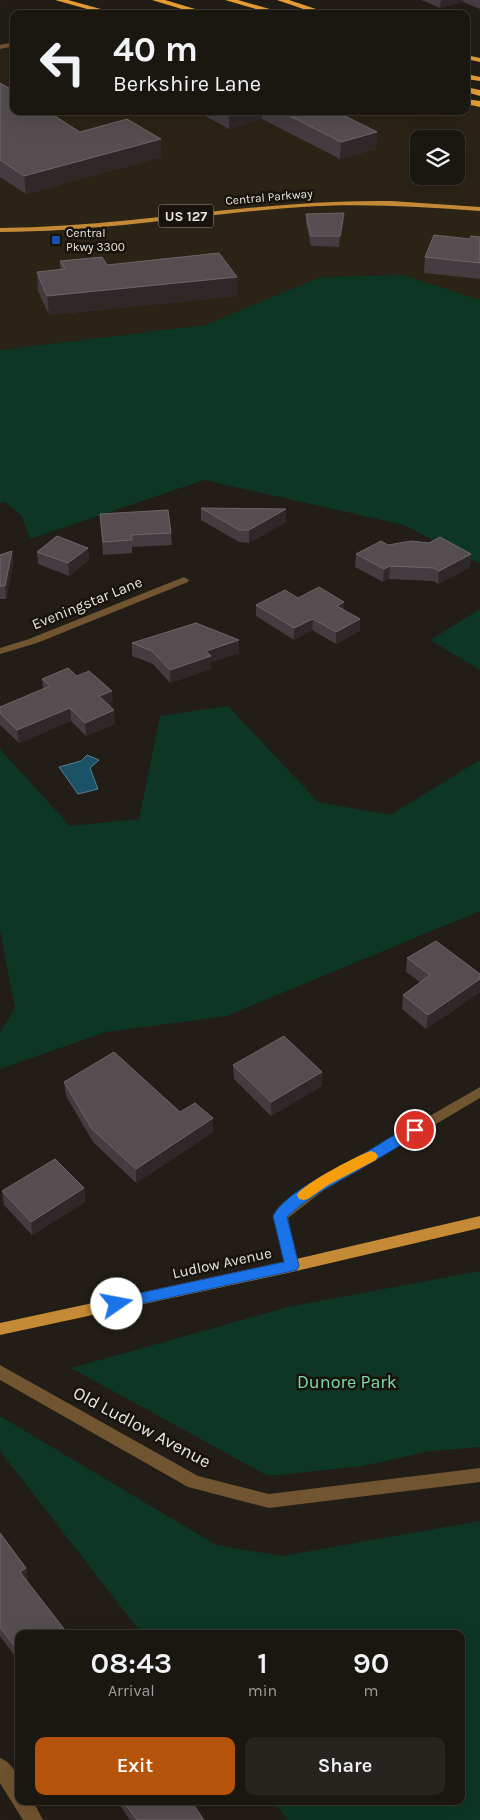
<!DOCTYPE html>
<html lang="en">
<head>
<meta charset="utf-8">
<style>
  body { margin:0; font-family:Karla,sans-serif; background:#27231e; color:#f1f3f6; height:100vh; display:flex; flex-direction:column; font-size:19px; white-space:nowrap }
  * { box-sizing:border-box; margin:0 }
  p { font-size:16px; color:#9f9f9f }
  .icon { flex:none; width:28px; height:28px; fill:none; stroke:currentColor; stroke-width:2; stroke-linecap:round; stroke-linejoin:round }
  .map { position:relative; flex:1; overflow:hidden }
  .drawer { position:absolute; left:15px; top:1630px; width:450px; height:175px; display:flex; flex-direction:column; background:#1a1610; border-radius:10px; box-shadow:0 5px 20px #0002,0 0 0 1px #383530 }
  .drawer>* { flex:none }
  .hud { position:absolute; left:10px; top:10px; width:460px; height:105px; border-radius:10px; box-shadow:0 5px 20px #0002,0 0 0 1px #383530; background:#1a1610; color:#f1f3f6; overflow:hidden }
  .controls { position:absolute; left:410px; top:130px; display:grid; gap:10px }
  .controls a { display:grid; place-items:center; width:55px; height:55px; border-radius:10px; background:#1a1610; box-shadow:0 5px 20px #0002,0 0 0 1px #383530; font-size:25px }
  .pin { position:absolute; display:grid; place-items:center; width:42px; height:42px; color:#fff; margin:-21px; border:2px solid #fff; border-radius:50%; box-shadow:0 1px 5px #0007 }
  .me { position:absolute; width:55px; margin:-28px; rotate:78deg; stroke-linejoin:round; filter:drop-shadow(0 0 4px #0008) }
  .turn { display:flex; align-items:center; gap:18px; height:105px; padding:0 20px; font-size:22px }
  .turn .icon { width:65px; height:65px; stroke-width:2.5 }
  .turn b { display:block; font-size:35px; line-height:42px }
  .eta { display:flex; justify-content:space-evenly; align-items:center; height:85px; text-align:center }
  .eta b { font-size:30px; font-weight:600; line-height:35px }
  .primary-button { display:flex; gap:10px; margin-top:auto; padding:10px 20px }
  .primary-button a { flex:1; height:58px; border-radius:10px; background:#b45309; color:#fff; font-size:20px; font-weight:600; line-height:58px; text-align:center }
  .primary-button a+a { background:#27231e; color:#f1f3f6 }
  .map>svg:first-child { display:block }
  .built { fill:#2a2316; fill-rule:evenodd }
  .green { fill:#0d3624 }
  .water { fill:#1c5268; stroke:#597e8c }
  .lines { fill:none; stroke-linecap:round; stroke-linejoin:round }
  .minor { fill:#715430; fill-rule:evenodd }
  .major { fill:#c58a36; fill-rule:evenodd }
  .highway { fill:#e79f35; fill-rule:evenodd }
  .wall { fill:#433c40 }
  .shaded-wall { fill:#2f2828 }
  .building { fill:#554e51; stroke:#6c6668 }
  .route { fill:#1a73e8; stroke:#114b97 }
  .slow { fill:#f59e0b }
  .transit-dot { fill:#1a4fb4; stroke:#18140d; stroke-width:2 }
  .labels { text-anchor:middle; stroke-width:5; stroke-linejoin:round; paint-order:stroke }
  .far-street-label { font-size:12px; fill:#e8e5e0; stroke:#18140d }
  .far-poi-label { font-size:12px; fill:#e8e5e0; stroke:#18140d; text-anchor:start }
  .shield { fill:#18140d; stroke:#aaa6a1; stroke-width:1 }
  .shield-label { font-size:14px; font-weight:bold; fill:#e8e5e0 }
  .street-label { font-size:15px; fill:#e8e5e0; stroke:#18140d }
  .near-park-label { font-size:18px; fill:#7bdbac; stroke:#18140d }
  .near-street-label { font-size:18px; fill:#e8e5e0; stroke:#18140d }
</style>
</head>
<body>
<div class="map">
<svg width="480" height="1820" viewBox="0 0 480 1820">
  <rect width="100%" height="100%" fill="#221d16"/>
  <path class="built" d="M 14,46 L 14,111 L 466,111 L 466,102 L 480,106 L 480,300 L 403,275 L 321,277 L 205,325 L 0,350 L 0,48 ZM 419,139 L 456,139 L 456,176 L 419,176 Z"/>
  <path class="green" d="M 403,275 L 480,300 L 480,564 L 404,525 L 204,480 L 30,539 L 22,516 L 5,502 L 0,503 L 0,350 L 205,325 L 320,277 Z
    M 480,609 L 480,670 L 430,640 Z
    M 228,706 L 318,802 L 390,815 L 480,760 L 480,911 L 226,1016 L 106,1032 L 0,1069 L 0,1032 L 15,1008 L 0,930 L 0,749 L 70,826 L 139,819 L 160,716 Z
    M 480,1271 L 480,1447 L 430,1451 L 363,1466 L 268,1476 L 71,1368 L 288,1307 Z
    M 0,1416 L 216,1545 L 282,1556 L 480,1521 L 480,1820 L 288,1820 L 273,1801 L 461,1801 L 461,1634 L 142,1634 L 0,1451 Z"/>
  <path class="water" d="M 87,755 L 99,760 L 90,768 L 98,789 L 78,794 L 59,767 L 81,761 Z"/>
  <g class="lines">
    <path class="minor" d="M 14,42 L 14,46 L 0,49 L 0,45 Z
      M 184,577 L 189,580 L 188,582 L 37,643 L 0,654 L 0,648 L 29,639 Z
      M 480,1087 L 480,1098 L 324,1190 L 288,1218 L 299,1266 L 297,1270 L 292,1272 L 287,1270 L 273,1216 C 280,1201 300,1191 313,1183 Z
      M 0,1365 L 198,1476 L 269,1494 L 480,1468 L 480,1482 L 269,1508 L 188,1487 L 0,1380 Z
      M 0,1758 C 18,1765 19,1784 19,1801 L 33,1801 L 43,1820 L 23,1820 L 0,1783 Z"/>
    <path class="major" d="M 391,201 L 480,207 L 480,211 C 421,207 361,203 302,207 C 201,214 102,232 0,232 L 0,228 C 131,227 260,199 391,201 Z
      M 480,1216 L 480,1228 L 292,1272 L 0,1335 L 0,1323 L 292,1260 Z"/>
    <path class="highway" d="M 55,0 L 68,0 L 119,14 L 105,14 Z
      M 152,0 L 165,0 L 212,14 L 198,14 Z
      M 225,0 L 238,0 L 287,14 L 273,14 Z
      M 277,0 L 289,0 L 331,14 L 318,14 Z
      M 466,55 L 480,58 L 480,62 L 466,59 Z
      M 466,74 L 480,77 L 480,81 L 466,79 Z
      M 466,87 L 480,90 L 480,96 L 466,92 Z
      M 466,99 L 480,101 L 480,107 L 466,104 Z"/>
  </g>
  <path class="wall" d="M 421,0 L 480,0 L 480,9 L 463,2 L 440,8 Z
    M 0,83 L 80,132 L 161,157 L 26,194 L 0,177 Z
    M 196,111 L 335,111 L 377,132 L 376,149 L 340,159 L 262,119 L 229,129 Z
    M 306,214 L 344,223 L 339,247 L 311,246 L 306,224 Z
    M 480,237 L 480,279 L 424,273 L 425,257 L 470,239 Z
    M 60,261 L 107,265 L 237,277 L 237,296 L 49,315 L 38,291 L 37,272 L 60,270 Z
    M 201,508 L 286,509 L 286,522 L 249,543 L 239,542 L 201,520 Z
    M 100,514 L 171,533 L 172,545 L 132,547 L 132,553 L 103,555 Z
    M 388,545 L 471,554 L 470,567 L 438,584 L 433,581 L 389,579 L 383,582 L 355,567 L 356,554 Z
    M 88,548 L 89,560 L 69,576 L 38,564 L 37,552 Z
    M 12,551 L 13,564 L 6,599 L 0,599 L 0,555 Z
    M 298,598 L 344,602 L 343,610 L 360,631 L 336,644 L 312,630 L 294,640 L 256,616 L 256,605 Z
    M 132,643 L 239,653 L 211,662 L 211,669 L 170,683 L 153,664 L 132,656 Z
    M 77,676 L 113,704 L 109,706 L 115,724 L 86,736 L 71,721 L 19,743 L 0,725 L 0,707 L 43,689 L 42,679 Z
    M 407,958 L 480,974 L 480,992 L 426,1029 L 402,1009 L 403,995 L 420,982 L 406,972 Z
    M 233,1065 L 322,1086 L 271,1116 L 234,1079 Z
    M 64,1082 L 180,1112 L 213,1132 L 136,1183 L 93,1142 L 66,1096 Z
    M 84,1188 L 85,1202 L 32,1235 L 4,1205 L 2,1191 Z
    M 0,1533 L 26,1568 L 28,1580 L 27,1581 L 19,1634 L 19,1662 L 0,1636 Z
    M 117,1801 L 191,1801 L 204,1820 L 130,1820 Z"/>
  <path class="shaded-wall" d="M 441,0 L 463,0 L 463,2 L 440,8 Z
    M 232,111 L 262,111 L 262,119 L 229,129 L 229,112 Z
    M 377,132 L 376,149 L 340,159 L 341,142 Z
    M 161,139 L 161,157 L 26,194 L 24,176 Z
    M 344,213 L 344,223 L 339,247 L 340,236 Z
    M 237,277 L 237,296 L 49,315 L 47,296 Z
    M 286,509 L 286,522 L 249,543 L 249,530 Z
    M 88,548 L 89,560 L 69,576 L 68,563 Z
    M 12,551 L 13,564 L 6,599 L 5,586 Z
    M 471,554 L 470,567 L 438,584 L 439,571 Z
    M 390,566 L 389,579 L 383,582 L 384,569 Z
    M 344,602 L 343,614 L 337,606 Z
    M 313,619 L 312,630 L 294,640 L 294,628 Z
    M 360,619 L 360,631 L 336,644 L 336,632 Z
    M 239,640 L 239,653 L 211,662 L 211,669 L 170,683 L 170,670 L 206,651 Z
    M 112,691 L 113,704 L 99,710 L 99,696 Z
    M 70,708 L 71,721 L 19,743 L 17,730 Z
    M 114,710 L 115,724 L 86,736 L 85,723 Z
    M 480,979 L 480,992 L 426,1029 L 428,1015 Z
    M 322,1072 L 322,1086 L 271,1116 L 271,1102 Z
    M 213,1118 L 213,1132 L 136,1183 L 136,1169 Z
    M 84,1188 L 85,1202 L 32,1235 L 31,1222 Z
    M 26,1568 L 28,1580 L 22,1584 L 20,1572 Z"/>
  <path class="building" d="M 0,83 L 14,91 L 14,111 L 47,111 L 80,132 L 127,119 L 161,139 L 24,176 L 0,160 Z
    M 280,111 L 335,111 L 377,132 L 341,142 Z
    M 344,213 L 340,236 L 311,236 L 306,214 Z
    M 434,235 L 470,239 L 471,236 L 480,237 L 480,263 L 425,257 Z
    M 219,253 L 237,277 L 47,296 L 37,272 L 65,269 L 60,261 L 102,257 L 107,265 Z
    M 201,508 L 286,509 L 249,530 L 239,530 Z
    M 168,510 L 171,533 L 131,535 L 132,540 L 103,542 L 100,514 Z
    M 57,536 L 88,548 L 68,563 L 37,552 Z
    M 440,537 L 471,554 L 439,571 L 434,568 L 390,566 L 384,569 L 356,554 L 381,541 L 388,545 L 411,541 L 429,543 Z
    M 12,551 L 5,586 L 0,586 L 0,555 Z
    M 319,587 L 344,602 L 337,606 L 360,619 L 336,632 L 313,619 L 294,628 L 256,605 L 285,590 L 298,598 Z
    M 196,623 L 239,640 L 206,651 L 211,656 L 170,670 L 152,651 L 132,643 Z
    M 68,668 L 77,676 L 89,671 L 112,691 L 99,696 L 114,710 L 85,723 L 70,708 L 17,730 L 0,713 L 0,707 L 50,686 L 42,679 Z
    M 436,941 L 480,974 L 480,979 L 428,1015 L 403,995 L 430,975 L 407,958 Z
    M 284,1036 L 322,1072 L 271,1102 L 233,1065 Z
    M 114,1052 L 180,1112 L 195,1103 L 213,1118 L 136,1169 L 92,1129 L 64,1082 Z
    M 55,1159 L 84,1188 L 31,1222 L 2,1191 Z
    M 0,1533 L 26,1568 L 20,1572 L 68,1634 L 19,1634 L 19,1652 L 0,1627 Z
    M 123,1801 L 191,1801 L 204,1820 L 137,1820 Z"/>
  <path class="route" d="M 415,1125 L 420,1127 L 422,1130 L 420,1133 C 399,1146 378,1159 357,1171 C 332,1185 308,1197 287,1217 L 299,1266 L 297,1270 L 117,1309 L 112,1308 L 110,1304 L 112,1300 L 117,1298 L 284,1262 L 273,1216 C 287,1190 340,1168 365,1153 C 381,1144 398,1131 415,1125 Z"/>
  <path class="slow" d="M 371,1151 L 376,1153 L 378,1156 L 376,1160 L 328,1185 L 308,1199 L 303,1200 L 299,1199 L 297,1195 C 303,1184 358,1155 371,1151 Z"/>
  <rect class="transit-dot" x="51" y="235" width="10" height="10" rx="2.5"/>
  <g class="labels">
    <g class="far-street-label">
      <text transform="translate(269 197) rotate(-5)" y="4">Central Parkway</text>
    </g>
    <g class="far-poi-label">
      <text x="66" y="237">Central<tspan x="66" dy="14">Pkwy 3300</tspan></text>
    </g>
    <rect class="shield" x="158.5" y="204.5" width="55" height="23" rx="4"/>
    <g class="shield-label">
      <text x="186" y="221">US 127</text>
    </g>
    <g class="street-label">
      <text transform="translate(87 603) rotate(-22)" y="5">Eveningstar Lane</text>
      <text transform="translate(222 1263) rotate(-12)" y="5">Ludlow Avenue</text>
    </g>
    <g class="near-park-label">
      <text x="347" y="1388">Dunore Park</text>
    </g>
    <g class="near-street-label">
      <text transform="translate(142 1427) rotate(28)" y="6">Old Ludlow Avenue</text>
    </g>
  </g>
</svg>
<div class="controls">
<a><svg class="icon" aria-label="layers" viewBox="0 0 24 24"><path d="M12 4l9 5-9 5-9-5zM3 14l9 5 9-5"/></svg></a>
</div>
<div class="pin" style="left:415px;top:1130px;background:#d93025"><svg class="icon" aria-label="arrive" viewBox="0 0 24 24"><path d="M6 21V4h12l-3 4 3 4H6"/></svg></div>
<svg class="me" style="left:117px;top:1304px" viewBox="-20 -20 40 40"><circle r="19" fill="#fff"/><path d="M0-13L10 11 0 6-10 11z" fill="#1a73e8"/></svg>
<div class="hud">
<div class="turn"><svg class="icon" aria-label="left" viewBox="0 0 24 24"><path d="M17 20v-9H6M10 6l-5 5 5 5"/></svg><div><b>40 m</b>Berkshire Lane</div></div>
</div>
<section class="drawer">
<div class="eta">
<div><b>08:43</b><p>Arrival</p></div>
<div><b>1</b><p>min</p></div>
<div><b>90</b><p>m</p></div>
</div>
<div class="primary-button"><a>Exit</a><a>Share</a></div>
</section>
</div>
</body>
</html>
